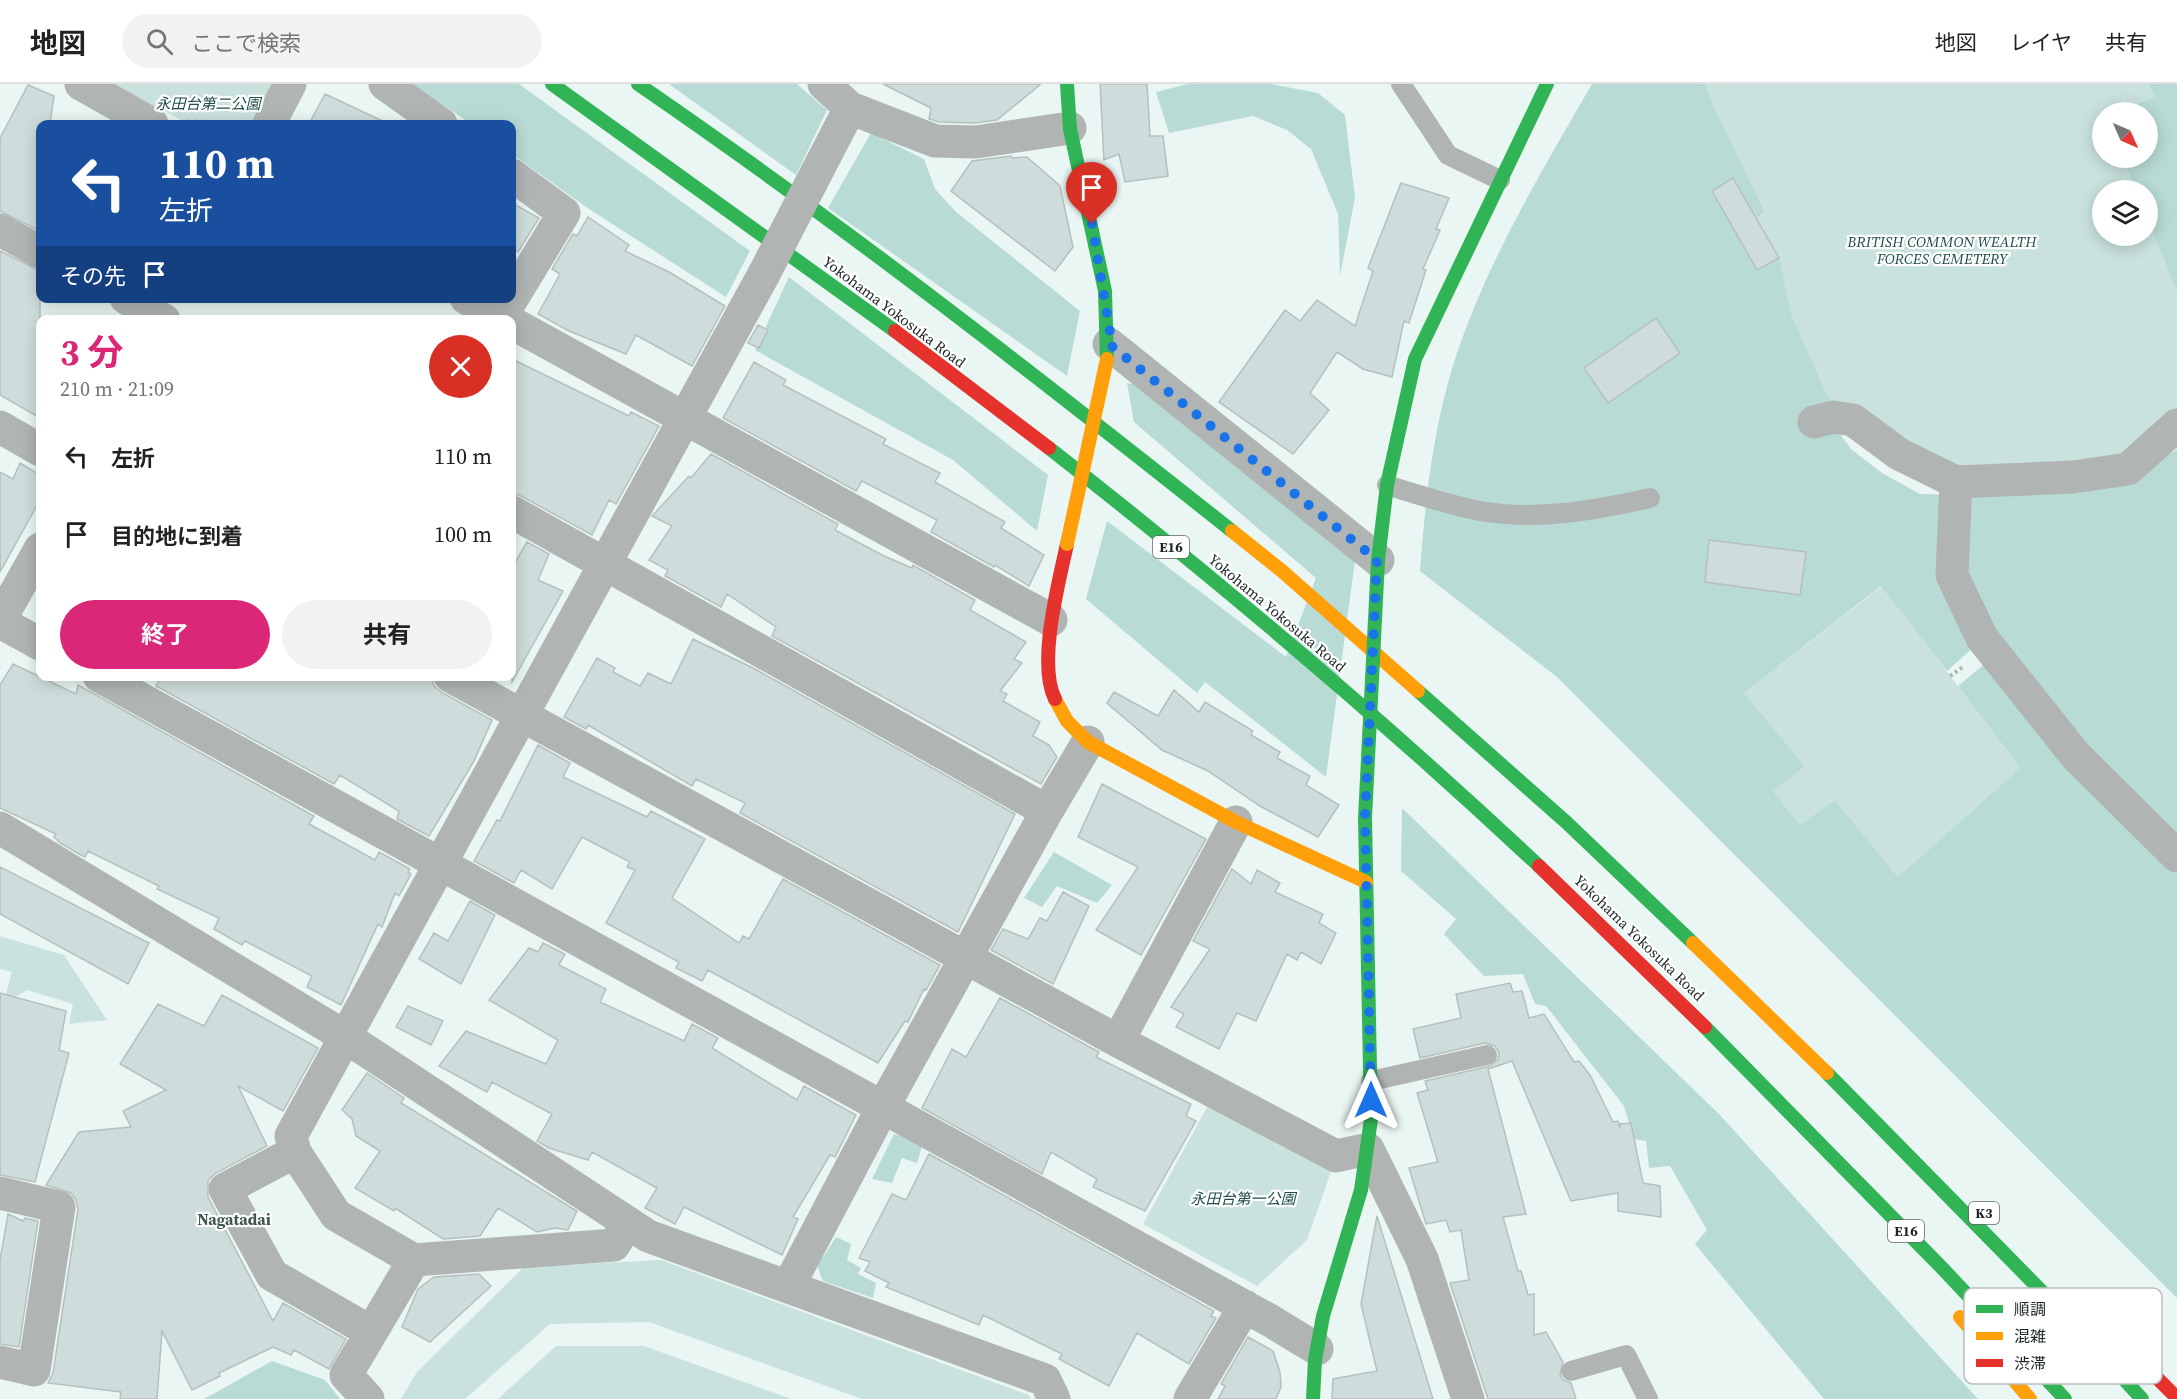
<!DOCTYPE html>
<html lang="ja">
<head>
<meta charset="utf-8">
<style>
  body { margin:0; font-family:"Source Serif 4","Noto Sans JP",serif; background:#f2f2f2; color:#222; height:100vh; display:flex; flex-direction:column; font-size:22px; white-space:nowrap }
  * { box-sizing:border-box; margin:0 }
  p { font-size:20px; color:#767676 }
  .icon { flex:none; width:33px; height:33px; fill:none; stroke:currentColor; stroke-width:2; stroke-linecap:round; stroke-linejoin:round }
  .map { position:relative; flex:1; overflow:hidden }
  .drawer { position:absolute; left:36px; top:231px; width:480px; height:366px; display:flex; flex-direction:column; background:#fff; border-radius:12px; box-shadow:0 3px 15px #0003 }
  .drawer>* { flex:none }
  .banner { position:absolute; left:36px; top:36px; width:480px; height:183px; border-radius:12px; box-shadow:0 3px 15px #0003; background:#1a4fa0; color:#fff; overflow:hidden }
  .needle { width:39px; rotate:135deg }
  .fabs { position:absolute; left:2092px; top:18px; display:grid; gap:12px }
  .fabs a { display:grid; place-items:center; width:66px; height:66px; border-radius:50%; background:#fff; box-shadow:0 3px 15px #0003; font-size:30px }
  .pin { position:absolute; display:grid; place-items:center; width:51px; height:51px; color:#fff; margin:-62px -26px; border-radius:50% 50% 50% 0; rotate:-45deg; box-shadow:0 0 6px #0007 }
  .pin .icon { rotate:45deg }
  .me { position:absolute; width:66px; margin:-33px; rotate:0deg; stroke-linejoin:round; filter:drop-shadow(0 0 4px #0008) }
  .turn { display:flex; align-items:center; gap:21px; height:126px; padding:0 24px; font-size:27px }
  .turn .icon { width:78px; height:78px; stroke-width:2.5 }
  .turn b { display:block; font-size:42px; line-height:51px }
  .then { display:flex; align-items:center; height:57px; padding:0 24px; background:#0003; gap:12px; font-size:22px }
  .round { display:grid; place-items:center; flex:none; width:63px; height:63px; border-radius:32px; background:#f2f2f2 }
  .headline { display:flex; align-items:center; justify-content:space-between; height:102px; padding:0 24px }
  h1 { font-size:36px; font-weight:700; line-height:45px; color:#db2777 }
  .action { display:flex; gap:12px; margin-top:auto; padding:12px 24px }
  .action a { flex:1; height:69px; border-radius:36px; background:#db2777; color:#fff; font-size:24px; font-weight:700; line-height:69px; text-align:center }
  .action a+a { background:#f2f2f2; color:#222 }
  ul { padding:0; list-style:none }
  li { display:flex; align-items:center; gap:18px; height:78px; padding:0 24px }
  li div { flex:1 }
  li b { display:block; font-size:22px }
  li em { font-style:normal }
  header { display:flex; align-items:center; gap:36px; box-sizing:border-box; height:84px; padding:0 30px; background:#fff; border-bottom:2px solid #e0e0e0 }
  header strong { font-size:28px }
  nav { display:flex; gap:33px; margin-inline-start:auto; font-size:21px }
  .search { width:420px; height:54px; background:#f2f2f2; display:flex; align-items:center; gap:15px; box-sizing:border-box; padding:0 21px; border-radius:33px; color:#767676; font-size:22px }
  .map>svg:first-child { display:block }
  .green { fill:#cae2de }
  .forest { fill:#b8dbd6; fill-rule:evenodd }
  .building { fill:#cedddb; stroke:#b5c0be; stroke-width:1.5 }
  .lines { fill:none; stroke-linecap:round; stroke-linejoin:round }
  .path { stroke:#adb4b3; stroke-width:4; stroke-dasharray:3 3; stroke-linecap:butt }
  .lane { stroke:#b0b5b4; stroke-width:20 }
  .street { stroke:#b0b5b4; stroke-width:33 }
  .fast { stroke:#30b455; stroke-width:14 }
  .slow { stroke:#ff9f0a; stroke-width:14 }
  .jam { stroke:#e5322d; stroke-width:14 }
  .street-bridge { stroke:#b0b5b4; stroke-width:33 }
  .fast-bridge { stroke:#30b455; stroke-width:14 }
  .slow-bridge { stroke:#ff9f0a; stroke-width:14 }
  .route { stroke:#1a73e8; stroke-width:10; stroke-dasharray:0 18 }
  .labels { text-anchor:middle; stroke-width:4.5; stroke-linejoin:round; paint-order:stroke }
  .shield { fill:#fff; stroke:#616766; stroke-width:1.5 }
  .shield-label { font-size:14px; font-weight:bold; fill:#1d2625 }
  .park-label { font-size:15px; font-style:italic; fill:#1e4d48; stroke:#fff }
  .street-label { font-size:15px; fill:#1d2625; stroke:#fff }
  .neighbourhood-label { font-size:16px; font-weight:bold; fill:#3f5451; stroke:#fff }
  .key { fill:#fff; stroke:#bbbebe; stroke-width:1.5 }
  .key-label { font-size:16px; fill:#1d2625 }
</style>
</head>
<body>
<header>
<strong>地図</strong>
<div class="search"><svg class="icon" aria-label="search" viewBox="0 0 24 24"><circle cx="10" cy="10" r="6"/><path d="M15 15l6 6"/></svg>ここで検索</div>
<nav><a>地図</a><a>レイヤ</a><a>共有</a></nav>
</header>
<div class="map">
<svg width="2177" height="1315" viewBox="0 0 2177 1315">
  <rect width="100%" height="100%" fill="#e9f6f4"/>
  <path class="green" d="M 112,0 L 277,0 L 253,40 L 189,40 Z
    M 1706,0 L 2149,0 L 2155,11 L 2121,28 L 2103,28 L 2103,74 L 2122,74 L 2136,106 L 2103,106 L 2103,152 L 2148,152 L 2148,135 L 2177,209 L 2177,325 L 2131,378 L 1955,386 L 1830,317 L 1792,232 L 1779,174 L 1756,135 L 1765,128 L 1715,25 Z
    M 1882,502 L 2020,684 L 1898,793 L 1835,716 L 1801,742 L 1773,707 L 1804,681 L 1744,609 Z
    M 0,852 L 64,871 L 107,936 L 69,940 L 73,920 L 27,906 L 17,912 L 5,913 L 12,888 L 0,885 Z
    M 1211,1016 L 1332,1085 L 1307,1156 L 1257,1202 L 1143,1140 Z
    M 661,1176 L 1029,1311 L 1031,1315 L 862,1315 L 649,1238 L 550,1240 L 465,1315 L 401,1315 L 417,1288 L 524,1183 Z
    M 556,1262 L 644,1262 L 791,1315 L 498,1315 Z"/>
  <path class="forest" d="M 413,0 L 519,0 L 750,167 L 726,213 L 586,123 L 512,70 L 512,40 L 471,40 Z
    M 669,0 L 797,0 L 827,26 L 796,91 Z
    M 1188,0 L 1271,0 L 1318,9 L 1345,31 L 1355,113 L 1340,192 L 1338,130 L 1311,65 L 1287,46 L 1253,32 L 1169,49 L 1156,8 Z
    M 1592,0 L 1706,0 L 1715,25 L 1765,128 L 1756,135 L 1779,174 L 1792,232 L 1830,317 L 1835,343 L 1851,365 L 1882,389 L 1920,410 L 1956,411 L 2137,393 L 2177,365 L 2177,1214 L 1557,593 L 1420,487 C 1425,419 1432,351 1452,285 C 1483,184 1540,90 1592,0 ZM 1881,502 L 1947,587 L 1975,562 L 1988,577 L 1958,602 L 2020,684 L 1898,793 L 1835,716 L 1800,741 L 1773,707 L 1805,682 L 1744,609 Z
    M 2149,0 L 2177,0 L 2177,209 L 2148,135 L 2148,106 L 2136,106 L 2122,74 L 2148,74 L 2148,28 L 2121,28 L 2154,12 Z
    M 871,49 L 924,75 L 935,105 L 956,128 L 1080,227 L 1067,292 L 828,124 Z
    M 789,193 L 1048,391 L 1037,447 L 953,376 L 755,266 Z
    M 1127,299 L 1145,302 L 1356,469 L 1326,693 L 1205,598 L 1197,609 L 1086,515 L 1107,437 L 1286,573 L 1316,494 L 1134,338 Z
    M 1402,724 L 1719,1030 L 1978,1315 L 1824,1315 L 1695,1160 L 1707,1146 L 1670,1082 L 1649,1084 L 1646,1057 L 1634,1055 L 1624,1022 L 1546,922 L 1535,920 L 1523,890 L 1484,892 L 1444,850 L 1456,835 L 1401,787 Z
    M 1054,768 L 1112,801 L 1097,819 L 1057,802 L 1042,823 L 1024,814 Z
    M 894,1050 L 923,1059 L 917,1079 L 902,1074 L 892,1099 L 872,1095 Z
    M 836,1153 L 851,1160 L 847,1176 L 861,1184 L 858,1190 L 876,1199 L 873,1214 L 823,1197 L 817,1182 Z
    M 272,1277 L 325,1296 L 340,1315 L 204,1315 Z"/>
  <path class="building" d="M 883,0 L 1041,0 L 997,36 L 975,39 L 939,38 L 929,35 L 931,24 Z
    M 1100,0 L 1147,0 L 1150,52 L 1163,52 L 1168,92 L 1125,98 L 1119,70 L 1104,76 Z
    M 28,1 L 54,12 L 50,40 L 40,40 L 40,147 L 0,127 L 0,54 Z
    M 325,10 L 389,40 L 309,40 Z
    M 1011,72 L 1012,74 L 1027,73 L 1060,102 L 1073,163 L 1055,187 L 951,107 L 972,77 Z
    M 1733,94 L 1779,174 L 1757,186 L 1712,107 Z
    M 1401,99 L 1449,114 L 1436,145 L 1440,146 L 1423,185 L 1426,186 L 1409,239 L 1404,237 L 1392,293 L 1363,285 L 1337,268 L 1310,309 L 1329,326 L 1293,370 L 1219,318 L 1285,226 L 1300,237 L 1317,216 L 1355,242 L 1373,187 L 1368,184 Z
    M 512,119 L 539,134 L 518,168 L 512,164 Z
    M 588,133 L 629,161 L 625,167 L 669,188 L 725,222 L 692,282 L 636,251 L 626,270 L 569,247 L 538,230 L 560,190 L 552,185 L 573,150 L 577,152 Z
    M 0,167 L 40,187 L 40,334 L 0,311 Z
    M 1656,234 L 1680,269 L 1608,319 L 1584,284 Z
    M 758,241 L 768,246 L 759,264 L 748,259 Z
    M 512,275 L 629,332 L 631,328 L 659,342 L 616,420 L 609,416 L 592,451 L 521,412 L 512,409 Z
    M 754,278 L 786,296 L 783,301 L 886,355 L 883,360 L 940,389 L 935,398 L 1005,438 L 1001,444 L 1044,471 L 1029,502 L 995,481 L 994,483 L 931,448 L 937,436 L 862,397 L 856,407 L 723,334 Z
    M 711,370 L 838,440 L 835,446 L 884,472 L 912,484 L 913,481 L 975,516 L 970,526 L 1026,558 L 1014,575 L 1022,579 L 1000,607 L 1007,610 L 1003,617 L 1040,638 L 1033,652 L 1049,661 L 1057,673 L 1041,700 L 772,552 L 776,543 L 727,510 L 721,523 L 665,492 L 668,486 L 649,476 L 672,442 L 652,432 L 689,392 L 691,394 Z
    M 20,379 L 40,391 L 40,416 L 0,488 L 0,388 L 13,395 Z
    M 1709,456 L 1806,468 L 1800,511 L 1705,498 Z
    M 527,458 L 549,470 L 538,496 L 563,507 L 512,598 L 512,484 Z
    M 693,555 L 755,585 L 1015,730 L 958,848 L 740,729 L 745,719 L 696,695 L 692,702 L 588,641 L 586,645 L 564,633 L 597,574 L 615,584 L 613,588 L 640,602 L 648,589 L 671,600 Z
    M 13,580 L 76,610 L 78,601 L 314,732 L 309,740 L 375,776 L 379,768 L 410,785 L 408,788 L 411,790 L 399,812 L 395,809 L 382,843 L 378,840 L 341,921 L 307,903 L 312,892 L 245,857 L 242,861 L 214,845 L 219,834 L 157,805 L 159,802 L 88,767 L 85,773 L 79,770 L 60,759 L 54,753 L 56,750 L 0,724 L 0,601 Z
    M 161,592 L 431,592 L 434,602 L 441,608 L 492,636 L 474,677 L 429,752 L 397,735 L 399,727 L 340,691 L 334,700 L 156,602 Z
    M 1174,606 L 1199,628 L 1205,618 L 1253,647 L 1251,651 L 1280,668 L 1277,674 L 1310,692 L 1306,701 L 1339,721 L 1318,753 L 1260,722 L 1208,687 L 1162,666 L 1107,619 L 1114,608 L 1158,632 Z
    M 538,661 L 570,679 L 563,693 L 647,733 L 651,727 L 705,755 L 672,814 L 739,859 L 743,852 L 749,855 L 783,795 L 940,881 L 926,906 L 924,905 L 908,938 L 905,937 L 878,979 L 708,886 L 702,897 L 676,884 L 679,878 L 606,839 L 635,786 L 627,783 L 630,778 L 582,753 L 552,805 L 521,786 L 514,799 L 474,777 L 497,736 L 500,737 Z
    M 1102,700 L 1206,755 L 1141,871 L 1096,846 L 1138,783 L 1078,753 Z
    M 0,783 L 149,859 L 128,900 L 0,830 Z
    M 1232,785 L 1251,800 L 1257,786 L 1280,799 L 1275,808 L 1323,830 L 1319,839 L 1336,849 L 1321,880 L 1301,868 L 1297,876 L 1287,870 L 1256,937 L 1237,929 L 1219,965 L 1176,943 L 1184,930 L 1171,923 L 1210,865 L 1193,857 Z
    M 1063,808 L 1089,822 L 1053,900 L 991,866 L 1003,845 L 1028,855 L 1040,834 L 1047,837 Z
    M 470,817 L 495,831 L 461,900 L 419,875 L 434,849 L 448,857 Z
    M 543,859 L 565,870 L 559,881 L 606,905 L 600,918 L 684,957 L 692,940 L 718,954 L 712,964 L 797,1016 L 804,1002 L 856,1031 L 835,1073 L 830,1071 L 793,1133 L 798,1135 L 782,1171 L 684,1123 L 675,1140 L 645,1124 L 657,1104 L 592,1068 L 588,1076 L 549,1064 L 537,1057 L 552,1030 L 492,998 L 487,1008 L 439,982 L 466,947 L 546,980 L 558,956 L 489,916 L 529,864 L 538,868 Z
    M 1510,899 L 1513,908 L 1522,907 L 1529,934 L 1544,930 L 1574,978 L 1579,977 L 1590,991 L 1613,1038 L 1618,1037 L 1620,1044 L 1620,1040 L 1631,1039 L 1643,1099 L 1660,1102 L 1661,1133 L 1618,1127 L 1618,1109 L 1571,1117 L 1512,977 L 1488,985 L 1526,1130 L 1503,1133 L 1518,1187 L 1521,1187 L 1528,1211 L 1534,1210 L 1534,1251 L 1546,1248 L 1563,1278 L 1560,1291 L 1563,1296 L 1571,1299 L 1576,1315 L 1488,1315 L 1450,1199 L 1469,1196 L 1461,1146 L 1450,1148 L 1446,1136 L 1426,1140 L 1409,1084 L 1438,1078 L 1417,1009 L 1428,1006 L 1425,997 L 1490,982 L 1498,975 L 1499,969 L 1495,962 L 1485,959 L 1420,974 L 1413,945 L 1461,934 L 1456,910 Z
    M 0,909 L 66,927 L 59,966 L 69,969 L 35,1098 L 0,1091 Z
    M 222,911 L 318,964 L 283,1027 L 238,1002 L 267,1062 L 216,1089 L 208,1096 L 208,1113 L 273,1237 L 283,1219 L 346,1255 L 329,1285 L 294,1266 L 291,1271 L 273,1263 L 219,1289 L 220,1292 L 192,1306 L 162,1247 L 157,1315 L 120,1315 L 121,1308 L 48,1299 L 53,1289 L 78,1125 L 76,1116 L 71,1109 L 46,1101 L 79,1048 L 131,1043 L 123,1027 L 166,1006 L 120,980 L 158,920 L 204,942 Z
    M 1000,914 L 1099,968 L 1096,973 L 1191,1020 L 1186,1032 L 1196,1037 L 1145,1127 L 1093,1103 L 1097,1095 L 1051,1068 L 1042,1090 L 922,1024 L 952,965 L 966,973 Z
    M 408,922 L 443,937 L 431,961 L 396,943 Z
    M 367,989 L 404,1014 L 401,1019 L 577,1127 L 568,1146 L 555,1144 L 537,1148 L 498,1124 L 480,1152 L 443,1155 L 395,1124 L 394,1127 L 355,1104 L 380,1067 L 356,1052 L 352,1035 L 342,1026 Z
    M 929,1070 L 1214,1227 L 1211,1232 L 1216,1234 L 1189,1280 L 1137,1249 L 1109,1302 L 1059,1275 L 1062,1270 L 983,1231 L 979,1241 L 886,1203 L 889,1199 L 865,1187 L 870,1178 L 859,1174 L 892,1110 L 906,1116 Z
    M 8,1130 L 23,1137 L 25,1134 L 38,1137 L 19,1263 L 0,1260 L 0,1176 Z
    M 1377,1132 L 1433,1315 L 1332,1315 L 1333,1295 L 1377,1287 L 1361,1220 Z
    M 479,1190 L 491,1202 L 430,1258 L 402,1243 L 418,1205 L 434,1193 Z
    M 1248,1253 L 1273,1267 L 1280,1288 L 1281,1303 L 1276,1315 L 1218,1315 L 1225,1302 L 1221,1300 Z"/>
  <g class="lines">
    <path class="path" d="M 1950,592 L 1964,582"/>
    <path class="lane" d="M 1401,0 L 1448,71 L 1500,96
      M 1387,401 C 1418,411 1449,421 1480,427 C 1536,437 1597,426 1650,414
      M 1371,997 L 1487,971
      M 1571,1287 L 1626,1271 L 1648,1315"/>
    <path class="street" d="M 81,0 L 152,40
      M 385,0 L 441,40
      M 824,0 L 850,24 L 935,57 L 976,58 L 1070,44
      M 269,40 L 290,0
      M 0,146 L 40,168
      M 126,214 L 164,236
      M 466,214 L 504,236
      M 501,233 L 564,129 L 512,91
      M 512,239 L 1051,536
      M 1109,260 L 1378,476
      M 1814,338 L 1833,333 L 1853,336 L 1899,370 L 1956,398 L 2073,393 L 2128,385 L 2177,341
      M 0,343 L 40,366
      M 1956,398 L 1952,491 L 1982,554 L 2076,672 L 2177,772
      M 512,428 L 1047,727
      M 0,536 L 40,465
      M 0,538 L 40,560
      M 99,592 L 1271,1237 L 1317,1265
      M 450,592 L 1118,957 L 1336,1072 L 1368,1065 L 1422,1175 L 1468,1315
      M 0,744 L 344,952 L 648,1152 L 1045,1296 L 1054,1315
      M 1118,957 L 1236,738
      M 295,1068 L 225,1105 L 272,1191 L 371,1248
      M 0,1109 L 59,1123 L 34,1286 L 0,1278
      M 628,1139 L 614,1161 L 414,1176 L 336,1131 L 295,1068 L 291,1052 L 764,190
      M 788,1203 L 883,1023 L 1047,727 L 1088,658
      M 368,1315 L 346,1291 L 414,1176
      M 1190,1315 L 1245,1222"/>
    <path class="fast" d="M 552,0 L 895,247
      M 638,0 C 842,140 1038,293 1232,447
      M 1067,0 L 1070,45 L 1105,207 L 1107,275
      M 1049,364 C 1218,496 1382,635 1539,782
      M 1378,476 L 1387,401 L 1415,275 L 1547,0
      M 1418,607 L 1566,738 L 1693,859
      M 1705,943 L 1944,1186 L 2065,1315
      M 1827,989 L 2070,1236 L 2142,1315
      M 1313,1315 L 1315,1276 L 1323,1232 L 1361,1106 L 1371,1035 L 1365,734"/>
    <path class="slow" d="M 1232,447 L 1282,487 L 1418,607
      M 1055,615 L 1067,637 L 1088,658 L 1236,738 L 1366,798
      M 1693,859 L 1827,989
      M 1960,1233 L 2030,1315"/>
    <path class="jam" d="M 895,247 L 1049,364
      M 1055,615 C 1037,579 1059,498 1067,460
      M 1539,782 L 1705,943
      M 2093,1230 L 2177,1314"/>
    <path class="street-bridge" d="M 764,190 L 850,24"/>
    <path class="fast-bridge" d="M 1365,734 L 1378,476"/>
    <path class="slow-bridge" d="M 1067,460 L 1107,275"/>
  </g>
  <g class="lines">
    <path class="route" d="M 1092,140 L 1110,248 L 1109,260 L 1377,476 L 1365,734 L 1371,1016"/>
  </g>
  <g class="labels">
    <g class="shield">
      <rect x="1153" y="452" width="36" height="22" rx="4.5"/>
      <rect x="1969" y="1118" width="30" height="22" rx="4.5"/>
      <rect x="1888" y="1136" width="36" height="22" rx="4.5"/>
    </g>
    <g class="shield-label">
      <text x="1171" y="468">E16</text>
      <text x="1984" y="1134">K3</text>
      <text x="1906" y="1152">E16</text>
    </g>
    <g class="park-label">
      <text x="208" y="25">永田台第二公園</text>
      <text x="1942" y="163">BRITISH COMMON WEALTH<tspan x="1942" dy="17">FORCES CEMETERY</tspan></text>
      <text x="1243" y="1120">永田台第一公園</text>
    </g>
    <g class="street-label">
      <text transform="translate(894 228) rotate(37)" y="5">Yokohama Yokosuka Road</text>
      <text transform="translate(1277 529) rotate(40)" y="5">Yokohama Yokosuka Road</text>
      <text transform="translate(1639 854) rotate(44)" y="5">Yokohama Yokosuka Road</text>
    </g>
    <g class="neighbourhood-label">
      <text x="234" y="1141">Nagatadai</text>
    </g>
  </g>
  <rect x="1964" y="1204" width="198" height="96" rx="9" class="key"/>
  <rect x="1976" y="1221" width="27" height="8" fill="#30b455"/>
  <rect x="1976" y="1248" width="27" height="8" fill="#ff9f0a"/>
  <rect x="1976" y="1275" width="27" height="8" fill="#e5322d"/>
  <g class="key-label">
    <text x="2014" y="1231">順調</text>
    <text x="2014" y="1258">混雑</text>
    <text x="2014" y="1285">渋滞</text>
  </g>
</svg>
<div class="fabs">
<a><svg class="needle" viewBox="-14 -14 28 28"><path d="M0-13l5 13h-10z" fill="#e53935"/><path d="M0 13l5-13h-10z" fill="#767676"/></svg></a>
<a><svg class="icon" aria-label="layers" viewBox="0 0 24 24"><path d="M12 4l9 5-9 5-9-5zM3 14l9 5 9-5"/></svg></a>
</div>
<div class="pin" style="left:1092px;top:140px;background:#d93025"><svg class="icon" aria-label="arrive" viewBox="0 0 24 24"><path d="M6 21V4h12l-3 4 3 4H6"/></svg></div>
<svg class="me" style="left:1371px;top:1016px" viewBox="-20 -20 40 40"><path d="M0-17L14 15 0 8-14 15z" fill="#1a73e8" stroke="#fff" stroke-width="4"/></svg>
<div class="banner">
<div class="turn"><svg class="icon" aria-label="left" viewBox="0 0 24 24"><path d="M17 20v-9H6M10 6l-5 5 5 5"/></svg><div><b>110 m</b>左折</div></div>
<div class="then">その先<svg class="icon" aria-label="arrive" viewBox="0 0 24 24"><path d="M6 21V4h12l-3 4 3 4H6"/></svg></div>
</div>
<section class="drawer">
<div class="headline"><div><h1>3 分</h1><p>210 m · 21:09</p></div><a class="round" style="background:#d93025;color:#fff"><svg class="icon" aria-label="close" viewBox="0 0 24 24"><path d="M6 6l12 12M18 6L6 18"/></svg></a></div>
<ul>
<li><svg class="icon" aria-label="left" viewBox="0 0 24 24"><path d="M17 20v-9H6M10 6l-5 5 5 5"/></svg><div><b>左折</b></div><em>110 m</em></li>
<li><svg class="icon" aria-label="arrive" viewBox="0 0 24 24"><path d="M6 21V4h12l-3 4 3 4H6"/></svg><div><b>目的地に到着</b></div><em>100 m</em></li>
</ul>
<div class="action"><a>終了</a><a>共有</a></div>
</section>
</div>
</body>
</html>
